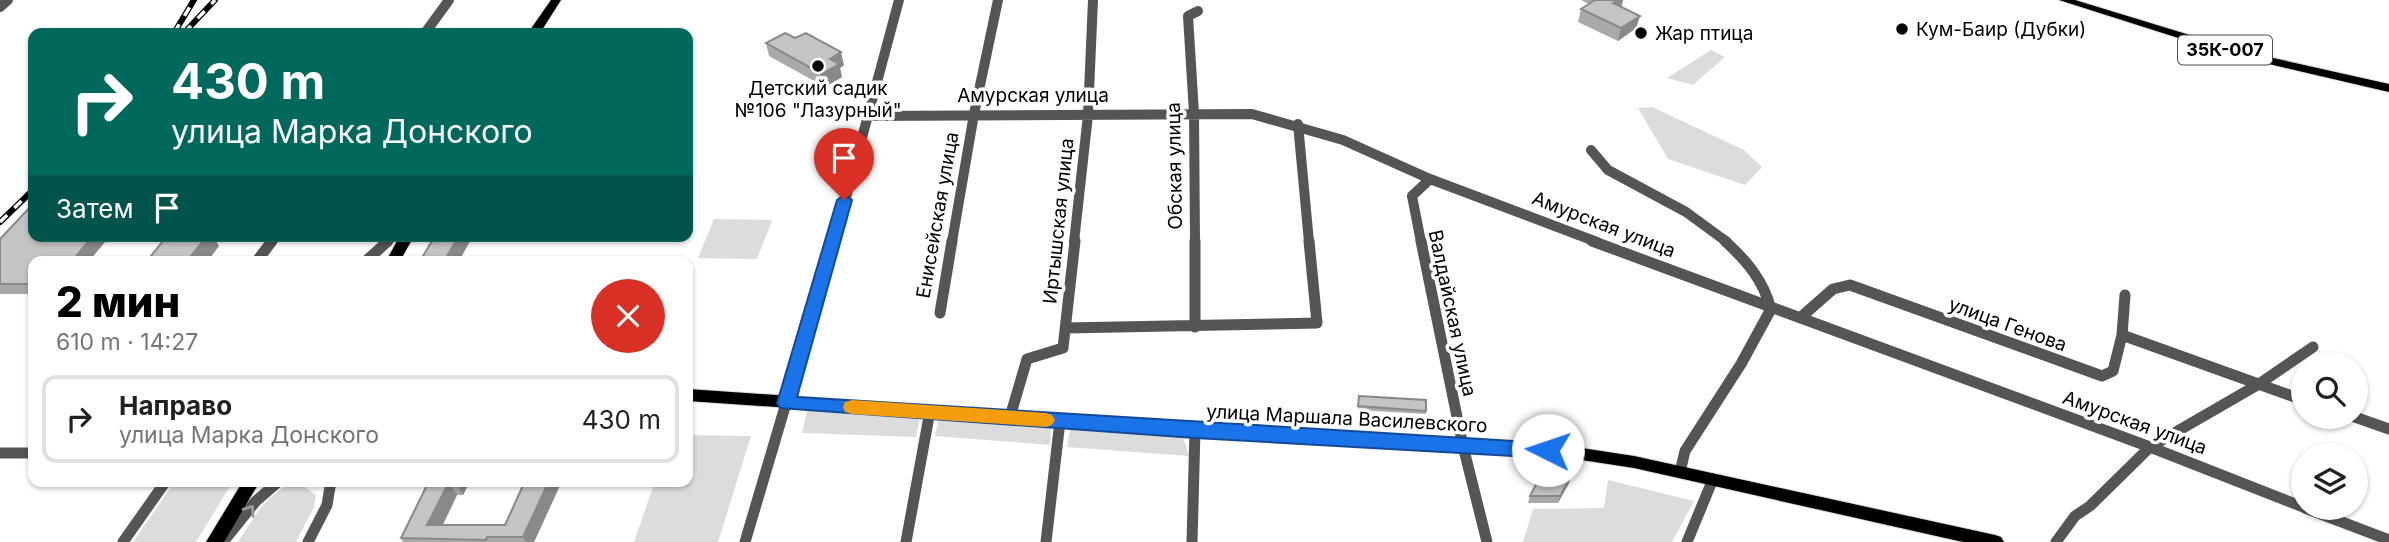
<!DOCTYPE html>
<html lang="ru">
<head>
<meta charset="utf-8">
<style>
  body { margin:0; font-family:Inter,sans-serif; background:#f2f2f2; color:#202124; height:100vh; display:flex; flex-direction:column; font-size:26px; white-space:nowrap }
  * { box-sizing:border-box; margin:0 }
  p { font-size:23px; color:#757577 }
  .icon { flex:none; width:38px; height:38px; fill:none; stroke:currentColor; stroke-width:2; stroke-linecap:round; stroke-linejoin:round }
  .map { position:relative; flex:1; overflow:hidden }
  .sheet { position:absolute; left:28px; top:256px; width:665px; height:231px; display:flex; flex-direction:column; background:#fff; border-radius:14px; box-shadow:0 2px 5px #0004 }
  .sheet>* { flex:none }
  .guide { position:absolute; left:28px; top:28px; width:665px; height:214px; border-radius:14px; box-shadow:0 2px 5px #0004; background:#00695c; color:#fff; overflow:hidden }
  .tools { position:absolute; left:2291px; top:352px; display:grid; gap:14px }
  .tools a { display:grid; place-items:center; width:77px; height:77px; border-radius:50%; background:#fff; box-shadow:0 2px 5px #0004; font-size:35px }
  .pin { position:absolute; display:grid; place-items:center; width:60px; height:60px; color:#fff; margin:-72px -30px; border-radius:50% 50% 50% 0; rotate:-45deg; box-shadow:0 0 7px #0007 }
  .pin .icon { rotate:45deg }
  .me { position:absolute; width:77px; margin:-38px; rotate:274deg; stroke-linejoin:round; filter:drop-shadow(0 0 5px #0008) }
  .turn { display:flex; align-items:center; gap:24px; height:147px; padding:0 28px; font-size:32px }
  .turn .icon { width:91px; height:91px; stroke-width:2.5 }
  .turn b { display:block; font-size:49px; line-height:60px }
  .then { display:flex; align-items:center; height:66px; padding:0 28px; background:#0003; gap:14px; font-size:26px }
  .round { display:grid; place-items:center; flex:none; width:74px; height:74px; border-radius:37px; background:#f2f2f2 }
  .head { display:flex; align-items:center; justify-content:space-between; height:119px; padding:0 28px }
  h1 { font-size:42px; font-weight:800; line-height:52px; color:#000 }
  ul { padding:0; list-style:none }
  li { display:flex; align-items:center; gap:21px; height:88px; margin:0 14px 10px; padding:0 14px; border:4px solid #e0e0e0; border-radius:14px }
  li div { flex:1 }
  li b { display:block; font-size:26px }
  li em { font-style:normal }
  .map>svg:first-child { display:block }
  .green { fill:#dcdcdc }
  .lines { fill:none; stroke-linecap:round; stroke-linejoin:round }
  .major-casing { stroke:#dbdbdb; stroke-width:2 }
  .minor-far1 { stroke:#555; stroke-width:10 }
  .minor { stroke:#555; stroke-width:11 }
  .major { fill:#000; fill-rule:evenodd }
  .rail-casing { stroke:#000; stroke-width:6 }
  .rail { stroke:#fff; stroke-width:3.5; stroke-dasharray:10; stroke-linecap:butt }
  .wall { fill:#a9a9a9; fill-rule:evenodd }
  .shaded-wall { fill:#898989 }
  .building { fill:#c4c4c4; stroke:#898989; stroke-width:2 }
  .oneway { stroke:#999 }
  .route { fill:#1a73e8; stroke:#114b97; stroke-width:2 }
  .slow { fill:#f59e0b }
  .poi-dot { fill:#000; stroke:#fff; stroke-width:2.5 }
  .labels { text-anchor:middle; stroke-width:7; stroke-linejoin:round; paint-order:stroke }
  .shield { fill:#fff; stroke:#4c4c4c; stroke-width:2 }
  .shield-label { font-size:18px; font-weight:bold; fill:#000 }
  .poi-label { font-size:19px; fill:#000; stroke:#fff; text-anchor:start }
  .street-label { font-size:19px; fill:#000; stroke:#fff }
</style>
</head>
<body>
<div class="map">
<svg width="2389" height="542" viewBox="0 0 2389 542">
  <rect width="100%" height="100%" fill="#fff"/>
  <path class="green" d="M 1711,50 L 1725,57 L 1693,85 L 1667,78 Z
    M 1652,107 L 1744,150 L 1762,167 L 1745,185 L 1668,159 L 1638,108 Z
    M 714,219 L 772,220 L 757,259 L 698,258 Z
    M 807,411 L 920,417 L 916,437 L 802,433 Z
    M 939,417 L 1051,427 L 1050,445 L 935,436 Z
    M 1070,429 L 1183,437 L 1189,456 L 1067,447 Z
    M 688,435 L 751,436 L 718,542 L 634,542 L 655,481 L 688,481 Z
    M 1608,480 L 1694,501 L 1672,542 L 1523,542 L 1533,509 L 1604,508 Z
    M 175,481 L 233,481 L 196,542 L 133,542 Z
    M 289,485 L 302,485 L 316,495 L 314,507 L 296,542 L 238,542 C 253,520 264,496 289,485 Z"/>
  <g class="lines">
    <g class="major-casing">
      <path id="major" d="M 551,0 L 561,0 L 540,33 L 528,33 Z
        M 2059,0 L 2075,0 L 2242,51 L 2389,84 L 2389,92 L 2235,56 Z
        M 400,236 L 414,236 L 400,261 L 386,261 Z
        M 688,389 L 1195,424 L 1575,447 L 1634,456 L 1995,535 L 2001,537 L 2004,542 L 1963,542 L 1634,468 L 1575,459 L 1195,436 L 688,401 Z
        M 243,481 L 260,481 L 224,542 L 206,542 Z"/>
    </g>
    <path class="minor-far1" d="M 0,7 L 8,0
      M 425,33 L 449,0
      M 866,116 L 1252,114 L 1343,140 L 1430,179 L 1597,242
      M 1298,124 L 1309,242
      M 1591,150 L 1608,170 L 1686,212 L 1727,242
      M 271,242 L 276,236
      M 386,242 L 393,236
      M 834,242 L 899,0
      M 952,242 L 974,114 L 998,0
      M 1074,242 L 1088,115 L 1093,0
      M 1195,242 L 1194,113 L 1188,16 L 1198,11
      M 1421,242 L 1412,196 L 1430,179"/>
    <path class="minor" d="M 1195,241 L 1195,327
      M 1421,241 L 1463,446 L 1487,542
      M 1592,241 L 2150,447 L 2303,507
      M 257,261 L 272,241
      M 366,261 L 388,241
      M 940,313 L 952,241
      M 1800,318 L 1833,289 L 1850,285 L 2102,376 L 2113,371 L 2122,335 L 2125,295
      M 1066,328 L 1317,323 L 1309,241
      M 2122,335 L 2303,400
      M 2352,416 L 2389,429
      M 1010,417 L 1027,359 L 1063,348 L 1075,241
      M 0,453 L 33,453
      M 1680,472 L 1685,451 L 1741,364 L 1771,309 C 1763,280 1747,261 1725,241
      M 2305,508 L 2389,540
      M 123,542 L 166,481
      M 223,542 L 256,501 L 279,481
      M 308,542 L 327,505 L 331,481
      M 745,542 L 834,241
      M 906,542 L 930,411
      M 1046,542 L 1060,421
      M 1192,542 L 1195,430
      M 1687,542 L 1713,479
      M 2056,542 L 2075,516 L 2090,506 L 2150,447 L 2259,384 L 2313,347"/>
    <use href="#major" class="major"/>
    <g class="rail-casing">
      <path id="rail" d="M 174,33 L 194,0
        M 184,33 L 215,0
        M 0,222 L 33,190"/>
    </g>
    <use href="#rail" class="rail"/>
  </g>
  <path class="wall" d="M 1581,0 L 1623,0 L 1621,7 L 1640,16 L 1636,28 L 1618,41 L 1578,22 L 1581,9 L 1589,4 Z
    M 766,43 L 844,65 L 840,68 L 842,77 L 825,87 L 769,56 Z
    M 33,236 L 110,236 L 89,261 L 33,261 L 33,294 L 0,294 L 0,239 Z
    M 1359,396 L 1426,411 L 1426,414 L 1358,410 Z
    M 429,481 L 562,481 L 534,542 L 403,542 L 401,538 ZM 468,485 L 523,485 L 505,525 L 443,525 L 457,495 L 463,495 Z
    M 1569,483 L 1558,503 L 1528,503 L 1530,496 Z"/>
  <path class="shaded-wall" d="M 1615,0 L 1623,0 L 1621,9 L 1610,16 Z
    M 1640,16 L 1636,28 L 1618,41 L 1621,28 Z
    M 841,52 L 844,65 L 840,68 L 842,77 L 825,87 L 822,74 L 830,59 Z
    M 93,236 L 110,236 L 89,261 L 72,261 Z
    M 207,236 L 213,236 L 219,246 L 208,261 L 187,261 Z
    M 459,236 L 473,236 L 459,261 L 444,261 Z
    M 1571,476 L 1569,483 L 1558,503 L 1560,496 Z
    M 455,481 L 466,481 L 468,485 L 463,495 L 455,482 Z
    M 549,481 L 562,481 L 534,542 L 526,542 L 523,537 Z
    M 449,482 L 457,495 L 436,538 L 427,525 Z"/>
  <path class="building" d="M 1595,0 L 1618,0 L 1613,3 L 1640,16 L 1621,28 L 1581,9 Z
    M 785,33 L 795,38 L 806,33 L 841,52 L 830,59 L 839,64 L 822,74 L 766,43 Z
    M 33,204 L 33,236 L 93,236 L 72,261 L 33,261 L 33,284 L 0,284 L 0,239 Z
    M 167,236 L 207,236 L 187,261 L 147,261 Z
    M 435,236 L 459,236 L 444,261 L 420,261 Z
    M 1359,396 L 1426,400 L 1426,411 L 1358,406 Z
    M 1541,475 L 1571,476 L 1560,496 L 1530,496 Z
    M 429,481 L 455,481 L 455,482 L 449,482 L 427,525 L 505,525 L 525,481 L 549,481 L 523,537 L 487,537 L 486,540 L 401,538 Z"/>
  <defs><path id="oneway-chevron" d="M-2-3.5L2.5 0L-2 3.5" fill="none" stroke-width="1.6" stroke-linecap="round" stroke-linejoin="round" transform="scale(1.75)"/></defs>
  <use class="oneway" href="#oneway-chevron" transform="translate(250 510) rotate(-55)"/>
  <path class="route" d="M 844,195 L 852,200 L 797,397 L 1548,443 L 1555,445 L 1557,450 L 1555,456 L 1548,458 L 1195,438 L 780,408 L 777,403 L 837,200 Z"/>
  <path class="slow" d="M 852,400 L 1046,413 L 1052,415 L 1055,420 L 1052,425 L 1046,427 L 852,414 L 845,412 L 843,407 L 845,402 Z"/>
  <g class="poi-dot">
    <circle cx="1902" cy="29" r="7"/>
    <circle cx="1641" cy="33" r="7"/>
    <circle cx="818" cy="66" r="7"/>
  </g>
  <g class="labels">
    <rect class="shield" x="2178" y="35.5" width="94" height="29" rx="5"/>
    <g class="shield-label">
      <text x="2225" y="56">35К-007</text>
    </g>
    <g class="poi-label">
      <text x="1916" y="36">Кум-Баир (Дубки)</text>
      <text x="1655" y="40">Жар птица</text>
      <text x="818" y="95" text-anchor="middle">Детский садик<tspan x="818" dy="22">№106 "Лазурный"</tspan></text>
    </g>
    <g class="street-label">
      <text x="1033" y="102">Амурская улица</text>
      <text transform="translate(1174 166) rotate(-91)" y="7">Обская улица</text>
      <text transform="translate(937 215) rotate(-80)" y="7">Енисейская улица</text>
      <text transform="translate(1058 221) rotate(-84)" y="7">Иртышская улица</text>
      <text transform="translate(1604 224) rotate(21)" y="7">Амурская улица</text>
      <text transform="translate(1453 313) rotate(78)" y="7">Валдайская улица</text>
      <text transform="translate(2008 324) rotate(20)" y="7">улица Генова</text>
      <text transform="translate(1347 418) rotate(3)" y="7">улица Маршала Василевского</text>
      <text transform="translate(2135 422) rotate(20)" y="7">Амурская улица</text>
    </g>
  </g>
</svg>
<div class="tools">
<a><svg class="icon" aria-label="search" viewBox="0 0 24 24"><circle cx="10" cy="10" r="6"/><path d="M15 15l6 6"/></svg></a>
<a><svg class="icon" aria-label="layers" viewBox="0 0 24 24"><path d="M12 4l9 5-9 5-9-5zM3 14l9 5 9-5"/></svg></a>
</div>
<div class="pin" style="left:844px;top:200px;background:#d93025"><svg class="icon" aria-label="arrive" viewBox="0 0 24 24"><path d="M6 21V4h12l-3 4 3 4H6"/></svg></div>
<svg class="me" style="left:1548px;top:450px" viewBox="-20 -20 40 40"><circle r="19" fill="#fff"/><path d="M0-13L10 11 0 6-10 11z" fill="#1a73e8"/></svg>
<div class="guide">
<div class="turn"><svg class="icon" aria-label="right" viewBox="0 0 24 24"><path d="M7 20v-9h11M14 6l5 5-5 5"/></svg><div><b>430 m</b>улица Марка Донского</div></div>
<div class="then">Затем<svg class="icon" aria-label="arrive" viewBox="0 0 24 24"><path d="M6 21V4h12l-3 4 3 4H6"/></svg></div>
</div>
<section class="sheet">
<div class="head"><div><h1>2 мин</h1><p>610 m · 14:27</p></div><a class="round" style="background:#d93025;color:#fff"><svg class="icon" aria-label="close" viewBox="0 0 24 24"><path d="M6 6l12 12M18 6L6 18"/></svg></a></div>
<ul>
<li><svg class="icon" aria-label="right" viewBox="0 0 24 24"><path d="M7 20v-9h11M14 6l5 5-5 5"/></svg><div><b>Направо</b><p>улица Марка Донского</p></div><em>430 m</em></li>
</ul>
</section>
</div>
</body>
</html>
